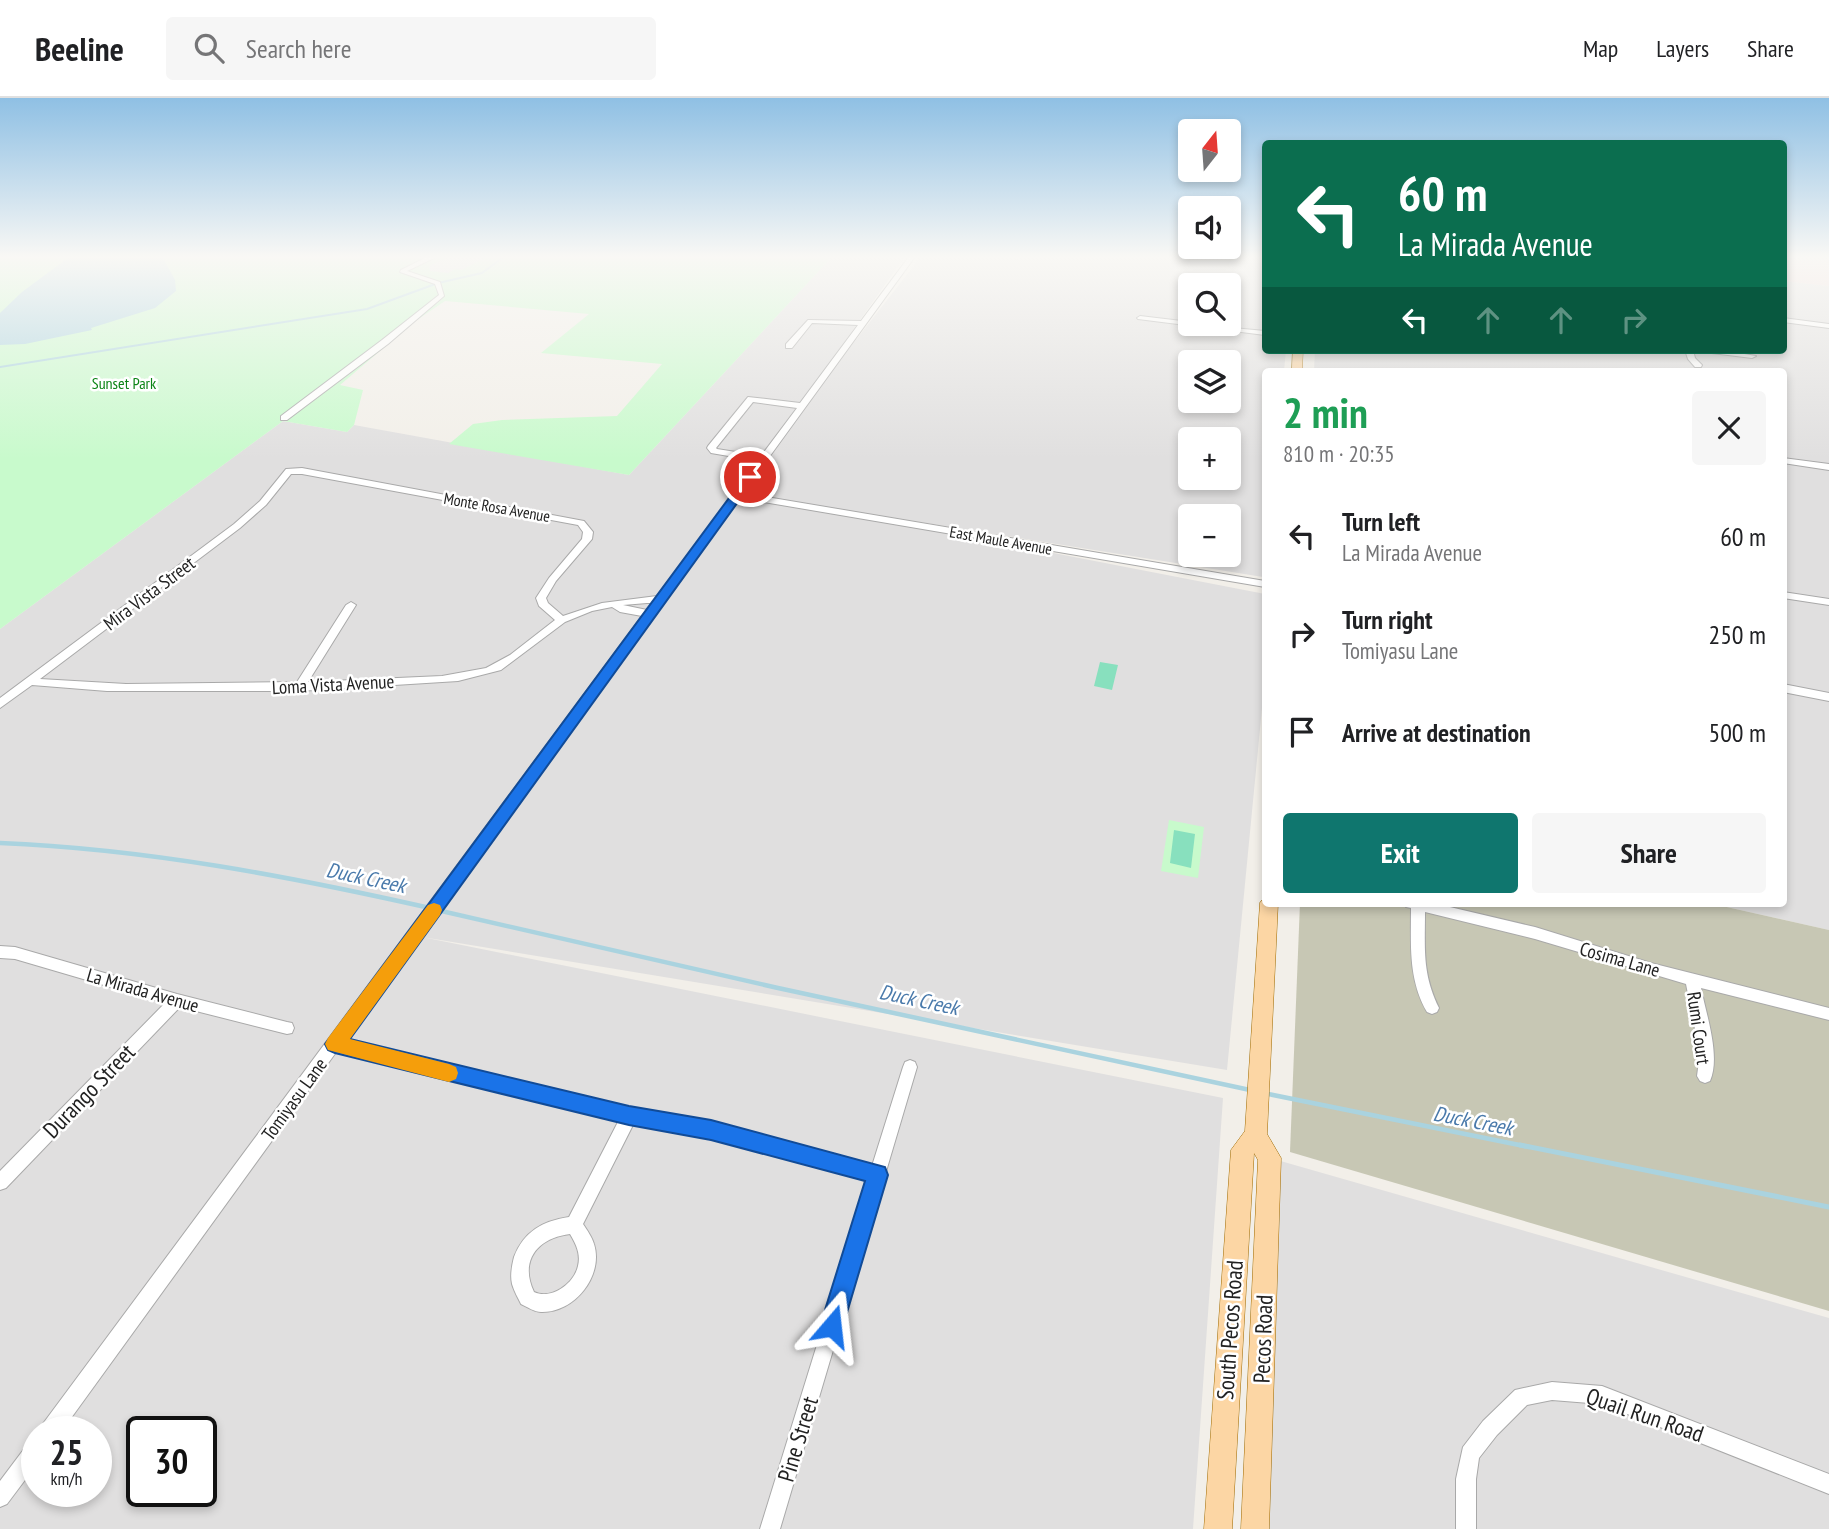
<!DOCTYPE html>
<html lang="en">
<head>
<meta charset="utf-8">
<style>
  body { margin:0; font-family:"PT Sans Narrow",sans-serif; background:#f6f6f6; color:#202124; height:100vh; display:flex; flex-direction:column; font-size:26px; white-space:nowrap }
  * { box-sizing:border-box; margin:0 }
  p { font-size:23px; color:#757577 }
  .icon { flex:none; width:38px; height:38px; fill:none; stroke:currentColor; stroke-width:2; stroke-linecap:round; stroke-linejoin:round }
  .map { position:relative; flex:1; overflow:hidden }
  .drawer { position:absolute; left:1262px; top:270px; width:525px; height:539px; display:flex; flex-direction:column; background:#fff; border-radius:7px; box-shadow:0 4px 10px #0003 }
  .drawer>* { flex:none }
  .guide { position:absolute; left:1262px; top:42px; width:525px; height:214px; border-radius:7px; box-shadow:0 4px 10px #0003; background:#0b6e4f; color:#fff; overflow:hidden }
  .needle { width:46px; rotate:17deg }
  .buttons { position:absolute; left:1178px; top:21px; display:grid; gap:14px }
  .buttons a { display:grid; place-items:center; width:63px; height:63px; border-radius:7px; background:#fff; box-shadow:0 4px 10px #0003; font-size:35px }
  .speed { position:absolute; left:21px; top:1318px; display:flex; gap:14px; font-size:35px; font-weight:700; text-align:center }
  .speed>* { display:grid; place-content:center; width:91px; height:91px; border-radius:50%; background:#fff; box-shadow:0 4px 10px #0003; line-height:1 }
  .speed small { font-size:18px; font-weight:400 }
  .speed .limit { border:4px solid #111; border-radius:10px; background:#fff; color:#111 }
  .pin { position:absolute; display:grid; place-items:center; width:60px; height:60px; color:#fff; margin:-30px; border:4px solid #fff; border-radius:50%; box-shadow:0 2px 7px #0007 }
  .me { position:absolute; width:77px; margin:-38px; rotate:17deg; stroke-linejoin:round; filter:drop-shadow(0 0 5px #0008) }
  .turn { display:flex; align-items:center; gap:24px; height:147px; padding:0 21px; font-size:32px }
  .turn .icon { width:91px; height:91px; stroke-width:2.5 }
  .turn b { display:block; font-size:49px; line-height:60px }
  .lanes { display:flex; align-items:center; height:66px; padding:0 21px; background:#0003; justify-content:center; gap:35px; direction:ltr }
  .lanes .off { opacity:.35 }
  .round { display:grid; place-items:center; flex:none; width:74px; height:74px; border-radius:7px; background:#f6f6f6 }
  .headline { display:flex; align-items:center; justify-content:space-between; height:119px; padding:0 21px }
  h1 { font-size:42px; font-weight:800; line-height:52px; color:#1e9e55 }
  .action { display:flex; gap:14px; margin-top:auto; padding:14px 21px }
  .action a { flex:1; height:80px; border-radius:7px; background:#0f766e; color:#fff; font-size:28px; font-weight:800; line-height:80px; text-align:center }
  .action a+a { background:#f6f6f6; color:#202124 }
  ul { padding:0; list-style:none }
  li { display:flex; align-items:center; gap:21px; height:98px; padding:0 21px }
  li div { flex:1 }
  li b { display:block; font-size:26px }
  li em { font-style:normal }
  header { display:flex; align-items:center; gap:42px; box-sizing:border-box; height:98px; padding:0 35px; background:#fff; border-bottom:2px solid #e0e0e0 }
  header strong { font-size:33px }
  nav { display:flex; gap:38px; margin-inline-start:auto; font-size:24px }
  .search { width:490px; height:63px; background:#f6f6f6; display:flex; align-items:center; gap:18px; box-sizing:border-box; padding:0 24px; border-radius:7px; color:#757577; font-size:26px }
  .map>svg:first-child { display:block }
  .residential { fill:#e0dfdf; fill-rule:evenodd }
  .commercial { fill:#f2dad9 }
  .construction { fill:#c7c7b4 }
  .park { fill:#c8facc }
  .pitch { fill:#88e0be }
  .parking { fill:#e2e2e2 }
  .water { fill:#aad3df }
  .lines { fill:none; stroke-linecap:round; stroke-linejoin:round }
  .stream-far2 { stroke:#aad3df; stroke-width:2 }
  .stream-far1 { stroke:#aad3df; stroke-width:4.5 }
  .stream { stroke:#aad3df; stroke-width:5 }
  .minor-casing { stroke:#a9a9a9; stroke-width:2 }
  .primary-casing { stroke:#a06b00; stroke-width:1 }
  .minor { fill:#fff; fill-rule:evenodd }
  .primary { fill:#fcd6a4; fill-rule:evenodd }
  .route { fill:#1a73e8; stroke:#114b97; stroke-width:2 }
  .slow { fill:#f59e0b }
  .labels { text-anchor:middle; stroke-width:5; stroke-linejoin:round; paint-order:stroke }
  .far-park-label { font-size:16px; fill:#0c8416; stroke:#fff }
  .far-street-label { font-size:16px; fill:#222; stroke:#fff }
  .street-label { font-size:19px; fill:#222; stroke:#fff }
  .water-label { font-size:21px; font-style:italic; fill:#4a7aab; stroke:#fff }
  .near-street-label { font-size:23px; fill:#222; stroke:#fff }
</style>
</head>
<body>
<header>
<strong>Beeline</strong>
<div class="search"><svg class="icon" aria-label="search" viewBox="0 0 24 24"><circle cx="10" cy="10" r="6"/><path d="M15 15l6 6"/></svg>Search here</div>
<nav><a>Map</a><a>Layers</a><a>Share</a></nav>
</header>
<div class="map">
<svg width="1829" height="1431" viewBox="0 0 1829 1431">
  <rect width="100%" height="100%" fill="#f2efe9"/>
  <path class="residential" d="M 831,160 L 904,160 L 750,377 L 920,160 L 1265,160 L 1265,252 L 1286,252 L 1284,273 L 1265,273 L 1263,479 L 770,400 L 1265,496 L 1265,579 L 1227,972 L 422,839 L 1223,1000 L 1193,1431 L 0,1431 L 0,531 L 283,323 L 347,334 L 354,327 L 629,377 ZM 1190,187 L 1228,187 L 1228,226 L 1190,226 ZM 1190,264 L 1228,264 L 1228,303 L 1190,303 ZM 1190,341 L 1228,341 L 1228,380 L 1190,380 ZM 1190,418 L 1228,418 L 1228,457 L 1190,457 ZM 37,1334 L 96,1334 L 96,1393 L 37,1393 ZM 142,1334 L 201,1334 L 201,1393 L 142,1393 Z
    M 1783,183 L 1829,188 L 1829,832 L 1709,805 L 1783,805 L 1783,273 L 1314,273 L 1315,252 L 1783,252 Z
    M 1270,1060 L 1829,1220 L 1829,1431 L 1255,1431 Z"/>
  <path class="commercial" d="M 1783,160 L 1829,161 L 1829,188 L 1783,183 Z"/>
  <path class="construction" d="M 1300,805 L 1709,805 L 1829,832 L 1829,1213 L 1290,1054 Z"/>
  <path class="park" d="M 0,160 L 831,160 L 629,377 L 449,346 L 473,326 L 502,322 L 617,318 L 662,266 L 541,255 L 589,216 L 445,203 L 414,224 L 340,287 L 363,292 L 354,327 L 347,334 L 283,323 L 0,531 Z
    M 1169,722 L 1204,729 L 1198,780 L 1161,773 Z"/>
  <path class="pitch" d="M 1100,564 L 1118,567 L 1112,592 L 1094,588 Z
    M 1174,732 L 1195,736 L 1191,770 L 1170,765 Z"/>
  <path class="parking" d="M 446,160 L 485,160 L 461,172 L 455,171 L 448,175 L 430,173 L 429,168 Z"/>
  <path class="water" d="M 68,160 L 163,160 L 175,182 L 176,193 L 155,210 L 91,230 L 92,232 L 25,246 L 0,247 L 0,215 L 22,194 Z"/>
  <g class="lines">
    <path class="stream-far2" d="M 0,269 L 367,211 L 438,185 L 482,175 L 502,160"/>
    <path class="stream-far1" d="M 0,745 C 146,751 288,778 430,810
      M 437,812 L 778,890 L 1250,992
      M 1268,996 L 1529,1049"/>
    <path class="stream" d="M 1520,1047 L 1829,1109"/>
    <g class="minor-casing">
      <path id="minor" d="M 425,160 L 434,160 L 407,173 L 440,184 L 444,198 L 388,246 L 287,322 L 281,322 L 281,318 L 382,242 L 439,197 L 435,186 L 400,174 L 401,172 Z
        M 908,160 L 914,160 L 743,395 L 1265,483 L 1265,489 L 740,400 L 346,942 L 630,1010 L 711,1025 L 872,1068 L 903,969 L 905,964 L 910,962 L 915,964 L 917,969 L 780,1431 L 760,1431 L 868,1082 L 711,1039 L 634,1025 L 583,1126 C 587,1132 592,1139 594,1146 C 604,1177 575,1215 541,1214 C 535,1214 527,1209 521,1206 C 518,1200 514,1193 512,1186 C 510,1177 512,1167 514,1159 C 524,1133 543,1123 569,1119 L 619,1022 L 337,953 L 61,1334 L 40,1334 L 42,1327 L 642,518 L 620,514 L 612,509 L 592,513 L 565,524 L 501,572 L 458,583 L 299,593 L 107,593 L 32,587 L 0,610 L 0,600 L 234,426 L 260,403 L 286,371 L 302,370 L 584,423 L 593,434 L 592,441 L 556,483 L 546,500 L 548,505 L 563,518 L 602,505 L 657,498 L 758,363 L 711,355 L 707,350 L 708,348 L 748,299 L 800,305 L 858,227 L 812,225 L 792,250 L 786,250 L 786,246 L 808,222 L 861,223 ZM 753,304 L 797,310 L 761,358 L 717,351 L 716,350 ZM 291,376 L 302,376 L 578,427 L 583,434 L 582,441 L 549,480 L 536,500 L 539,508 L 555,522 L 510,557 L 486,570 L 442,578 L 308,584 L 356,507 L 351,504 L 346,507 L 297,584 L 126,586 L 40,581 L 240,430 L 266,407 ZM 647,505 L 652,505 L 647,512 L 623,507 ZM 570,1136 C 576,1146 581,1156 578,1168 C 574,1186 551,1202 534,1194 C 519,1162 538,1140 570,1136 Z
        M 1140,218 L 1190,224 L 1190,226 L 1265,233 L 1265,237 L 1138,221 L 1137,220 Z
        M 1783,220 L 1829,226 L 1829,230 L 1783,224 Z
        M 1685,252 L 1693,252 L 1695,260 L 1702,267 L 1701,269 L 1695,269 L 1688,261 Z
        M 1700,252 L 1721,252 L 1756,258 L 1752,260 L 1704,254 Z
        M 1783,360 L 1829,366 L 1829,372 L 1783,365 Z
        M 1783,494 L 1829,501 L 1829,507 L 1783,500 Z
        M 1783,586 L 1829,595 L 1829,603 L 1783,594 Z
        M 1404,805 L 1433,805 L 1535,829 L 1651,865 L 1829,910 L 1829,922 L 1701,890 C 1706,916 1721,958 1710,983 L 1705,985 L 1700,983 L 1697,978 L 1700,956 L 1686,886 L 1535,841 L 1425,814 C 1425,851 1422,875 1439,910 L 1437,914 L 1432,916 L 1427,914 C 1408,881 1411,847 1411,810 L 1406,809 Z
        M 0,848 L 15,849 L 177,896 L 287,924 L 292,925 L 294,930 L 292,935 L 287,936 L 180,909 L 6,1090 L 0,1092 L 0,1073 L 165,905 L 15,861 L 0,860 Z
        M 1552,1284 L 1602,1288 L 1829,1376 L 1829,1396 L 1602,1306 L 1552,1302 L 1527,1307 L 1497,1337 L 1479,1360 L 1476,1381 L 1476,1431 L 1456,1431 L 1456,1381 L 1463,1349 L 1483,1323 L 1515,1292 Z
        M 37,1341 L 37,1366 L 7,1406 L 0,1409 L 0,1383 L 30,1343 Z"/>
    </g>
    <g class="primary-casing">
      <path id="primary" d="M 1293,252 L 1303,252 L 1302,273 L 1292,273 Z
        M 1265,799 L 1265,805 L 1278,805 L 1267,1036 L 1281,1060 L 1269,1431 L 1241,1431 L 1258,1062 L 1254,1055 L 1232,1431 L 1204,1431 L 1231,1052 L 1245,1033 L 1260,805 Z"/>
    </g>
    <use href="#minor" class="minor"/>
    <use href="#primary" class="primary"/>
  </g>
  <linearGradient id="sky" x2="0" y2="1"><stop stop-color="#8fc0e4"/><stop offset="0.44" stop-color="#f9f8f5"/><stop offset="1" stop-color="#f9f8f5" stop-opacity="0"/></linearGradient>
  <rect width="1829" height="361" fill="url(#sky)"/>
  <path class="route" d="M 746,377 L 756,379 L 350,941 L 629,1008 L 711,1022 L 885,1069 L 888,1077 L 843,1228 L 840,1237 L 832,1240 L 824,1237 L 820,1228 L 865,1083 L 711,1042 L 629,1027 L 335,955 L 328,952 L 325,946 Z"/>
  <path class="slow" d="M 434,805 L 440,807 L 442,812 L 440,817 L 350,941 L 449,966 L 456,969 L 458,975 L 456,981 L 449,984 L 328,952 L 325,946 L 328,940 L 428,807 Z"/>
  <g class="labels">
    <g class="far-park-label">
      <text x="124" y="291">Sunset Park</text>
    </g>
    <g class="far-street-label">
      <text transform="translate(497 409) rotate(10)" y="6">Monte Rosa Avenue</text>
      <text transform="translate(1001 442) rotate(10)" y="6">East Maule Avenue</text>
    </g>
    <g class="street-label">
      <text transform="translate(149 495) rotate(-37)" y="7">Mira Vista Street</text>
      <text transform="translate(333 586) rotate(-3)" y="7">Loma Vista Avenue</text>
      <text transform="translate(1620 861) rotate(16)" y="7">Cosima Lane</text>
      <text transform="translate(143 892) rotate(16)" y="7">La Mirada Avenue</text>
      <text transform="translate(1699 930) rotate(82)" y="7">Rumi Court</text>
      <text transform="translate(294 1001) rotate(-54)" y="7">Tomiyasu Lane</text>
    </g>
    <g class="water-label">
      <text transform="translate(366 780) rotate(12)" y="7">Duck Creek</text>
      <text transform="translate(919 902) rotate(12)" y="7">Duck Creek</text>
      <text transform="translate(1473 1023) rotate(11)" y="7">Duck Creek</text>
    </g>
    <g class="near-street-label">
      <text transform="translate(89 993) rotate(-46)" y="8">Durango Street</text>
      <text transform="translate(1230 1232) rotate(-86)" y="8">South Pecos Road</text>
      <text transform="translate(1263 1241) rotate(-88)" y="8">Pecos Road</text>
      <text transform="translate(1645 1317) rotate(19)" y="8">Quail Run Road</text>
      <text transform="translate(798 1341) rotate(-73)" y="8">Pine Street</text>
    </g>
  </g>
</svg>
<div class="buttons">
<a><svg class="needle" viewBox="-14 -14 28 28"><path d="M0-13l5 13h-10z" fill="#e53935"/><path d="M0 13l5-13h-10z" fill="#757577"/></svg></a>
<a><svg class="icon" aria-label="sound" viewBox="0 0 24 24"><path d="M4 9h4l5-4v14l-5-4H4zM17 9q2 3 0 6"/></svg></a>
<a><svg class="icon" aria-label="search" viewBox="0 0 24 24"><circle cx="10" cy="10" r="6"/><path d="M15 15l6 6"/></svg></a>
<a><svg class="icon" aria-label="layers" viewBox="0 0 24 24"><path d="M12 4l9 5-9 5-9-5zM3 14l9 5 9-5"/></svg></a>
<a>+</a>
<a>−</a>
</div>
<div class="speed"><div>25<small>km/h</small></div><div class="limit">30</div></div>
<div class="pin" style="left:750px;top:379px;background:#d93025"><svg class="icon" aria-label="arrive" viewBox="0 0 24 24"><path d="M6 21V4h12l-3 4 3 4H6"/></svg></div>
<svg class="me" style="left:832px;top:1228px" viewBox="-20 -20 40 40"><path d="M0-17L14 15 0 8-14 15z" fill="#1a73e8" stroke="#fff" stroke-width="4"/></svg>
<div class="guide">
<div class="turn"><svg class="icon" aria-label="left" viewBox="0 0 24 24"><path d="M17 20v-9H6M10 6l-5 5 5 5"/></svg><div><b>60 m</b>La Mirada Avenue</div></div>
<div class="lanes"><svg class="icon" aria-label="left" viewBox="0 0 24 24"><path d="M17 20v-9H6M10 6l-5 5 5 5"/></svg><svg class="icon off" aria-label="ahead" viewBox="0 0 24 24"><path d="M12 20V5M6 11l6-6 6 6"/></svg><svg class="icon off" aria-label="ahead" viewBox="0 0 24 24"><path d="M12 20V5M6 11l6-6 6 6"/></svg><svg class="icon off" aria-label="right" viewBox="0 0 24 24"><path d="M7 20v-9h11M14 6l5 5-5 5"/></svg></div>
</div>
<section class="drawer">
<div class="headline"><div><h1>2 min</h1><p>810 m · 20:35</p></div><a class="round"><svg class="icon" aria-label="close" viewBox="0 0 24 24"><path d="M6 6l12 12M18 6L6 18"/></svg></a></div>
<ul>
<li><svg class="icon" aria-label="left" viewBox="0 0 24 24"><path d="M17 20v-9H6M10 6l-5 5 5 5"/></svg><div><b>Turn left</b><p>La Mirada Avenue</p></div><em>60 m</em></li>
<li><svg class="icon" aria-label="right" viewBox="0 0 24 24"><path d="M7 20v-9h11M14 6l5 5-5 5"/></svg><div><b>Turn right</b><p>Tomiyasu Lane</p></div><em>250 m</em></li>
<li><svg class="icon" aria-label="arrive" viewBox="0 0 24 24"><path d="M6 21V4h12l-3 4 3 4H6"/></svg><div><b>Arrive at destination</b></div><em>500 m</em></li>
</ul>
<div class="action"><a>Exit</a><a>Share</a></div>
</section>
</div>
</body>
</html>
